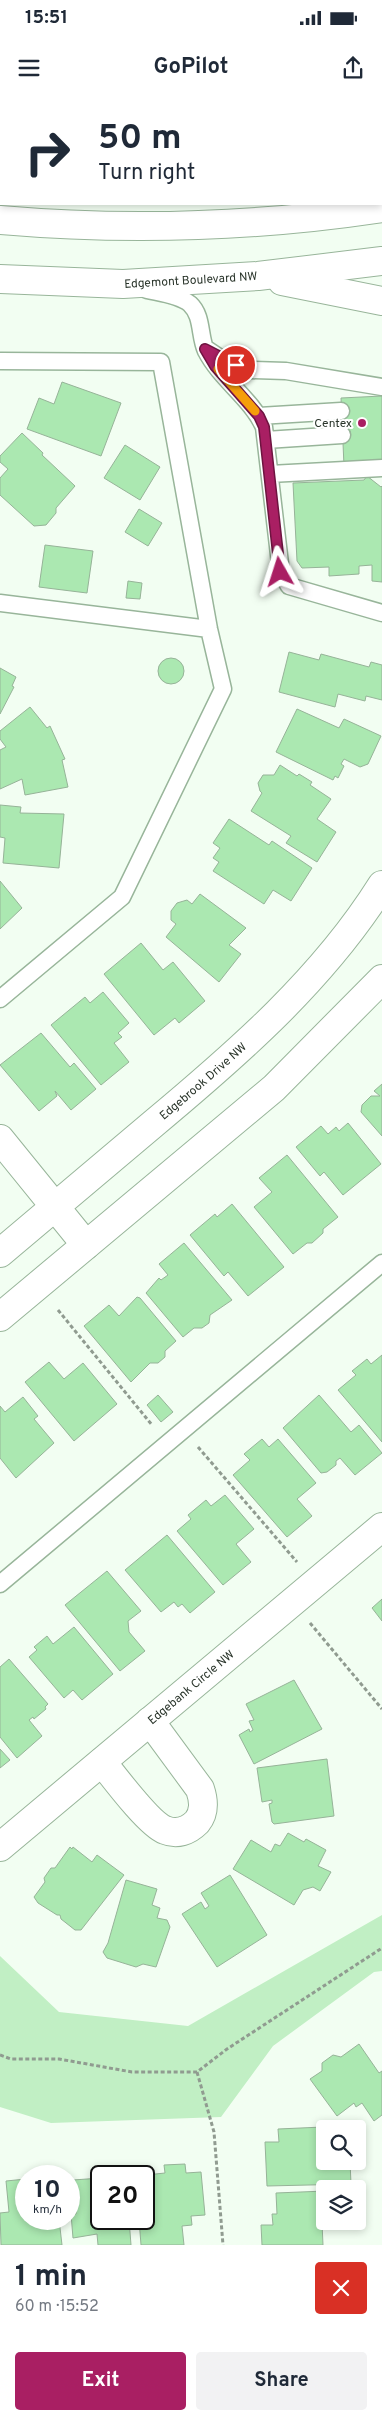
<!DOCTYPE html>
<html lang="en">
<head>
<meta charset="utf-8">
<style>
  body { margin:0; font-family:Overpass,sans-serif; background:#f2f2f3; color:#1f2937; height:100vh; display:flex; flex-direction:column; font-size:19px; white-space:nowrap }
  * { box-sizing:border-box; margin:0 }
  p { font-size:16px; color:#747a83 }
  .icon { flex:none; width:28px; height:28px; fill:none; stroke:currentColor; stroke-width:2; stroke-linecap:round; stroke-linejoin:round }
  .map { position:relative; height:2145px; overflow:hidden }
  .drawer { display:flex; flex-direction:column; background:#fff; flex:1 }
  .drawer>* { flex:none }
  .banner { position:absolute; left:0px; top:0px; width:382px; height:105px; box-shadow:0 2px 8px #0003; background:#fff; color:#1f2937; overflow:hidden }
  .controls { position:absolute; left:316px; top:2020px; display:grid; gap:10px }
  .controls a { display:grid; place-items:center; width:50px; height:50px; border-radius:5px; background:#fff; box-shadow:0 2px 8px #0003; font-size:25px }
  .speed { position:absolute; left:15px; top:2065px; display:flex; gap:10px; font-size:25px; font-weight:700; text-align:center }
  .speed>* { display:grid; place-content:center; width:65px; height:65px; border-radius:50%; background:#fff; box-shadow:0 2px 8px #0003; line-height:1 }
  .speed small { font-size:12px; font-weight:400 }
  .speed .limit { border:2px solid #111; border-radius:8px; background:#fff; color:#111 }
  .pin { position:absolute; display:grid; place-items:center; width:42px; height:42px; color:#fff; margin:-21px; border:2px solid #fff; border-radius:50%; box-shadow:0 1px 5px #0007 }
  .me { position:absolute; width:55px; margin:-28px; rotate:354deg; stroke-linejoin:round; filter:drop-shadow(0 0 4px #0008) }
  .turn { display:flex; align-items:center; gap:18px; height:105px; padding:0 15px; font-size:22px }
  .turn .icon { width:65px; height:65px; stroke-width:2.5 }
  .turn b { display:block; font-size:35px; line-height:42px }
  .round { display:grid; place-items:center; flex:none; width:52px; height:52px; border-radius:5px; background:#f2f2f3 }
  .head { display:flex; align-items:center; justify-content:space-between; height:85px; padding:0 15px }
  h1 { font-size:30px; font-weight:700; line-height:38px }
  .button { display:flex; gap:10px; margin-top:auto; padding:10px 15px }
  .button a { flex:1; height:58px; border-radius:5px; background:#a91f63; color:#fff; font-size:20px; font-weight:700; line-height:58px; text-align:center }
  .button a+a { background:#f2f2f3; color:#1f2937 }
  .status { display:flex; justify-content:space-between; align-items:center; height:35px; padding:0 25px; background:#fff; direction:ltr }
  .status svg { height:14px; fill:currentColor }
  header { display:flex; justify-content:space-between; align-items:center; height:65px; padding:0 15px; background:#fff; font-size:22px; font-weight:700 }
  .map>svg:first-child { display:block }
  .green { fill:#c1efc4 }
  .building { fill:#abe8b1; stroke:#96b398 }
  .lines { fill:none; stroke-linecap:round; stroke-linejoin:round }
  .service-casing { stroke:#98b59a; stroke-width:19 }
  .minor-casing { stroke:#98b59a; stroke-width:30 }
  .tertiary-casing { stroke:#98b59a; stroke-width:30 }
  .secondary-casing { stroke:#98b59a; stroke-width:30 }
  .path { stroke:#909b90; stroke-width:3; stroke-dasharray:4 2.5; stroke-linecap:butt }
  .service { stroke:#fff; stroke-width:16 }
  .minor { stroke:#fff; stroke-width:28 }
  .tertiary { stroke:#fff; stroke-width:28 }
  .secondary { stroke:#fff; stroke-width:28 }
  .route-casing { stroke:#6e1440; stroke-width:12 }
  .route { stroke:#a91f63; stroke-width:9 }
  .slow { stroke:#f59e0b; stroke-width:9 }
  .poi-dot { fill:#a91f63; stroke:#fff; stroke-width:2 }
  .labels { text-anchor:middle; stroke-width:4; stroke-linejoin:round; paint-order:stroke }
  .street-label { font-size:12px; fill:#2a352b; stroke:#fff }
  .poi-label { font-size:12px; fill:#2a352b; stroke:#fff; text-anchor:end }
</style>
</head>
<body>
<div class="status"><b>15:51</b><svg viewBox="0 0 49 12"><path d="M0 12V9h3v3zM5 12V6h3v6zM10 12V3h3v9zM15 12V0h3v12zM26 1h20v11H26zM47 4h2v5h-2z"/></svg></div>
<header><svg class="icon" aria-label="menu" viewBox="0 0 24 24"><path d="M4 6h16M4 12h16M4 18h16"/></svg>GoPilot<svg class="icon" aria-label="share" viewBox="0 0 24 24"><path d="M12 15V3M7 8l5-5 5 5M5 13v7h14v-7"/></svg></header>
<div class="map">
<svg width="382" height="2145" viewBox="0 0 382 2145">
  <rect width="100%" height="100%" fill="#f2fef2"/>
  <path class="green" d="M 382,1815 L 382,1871 L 374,1872 L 273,1946 L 221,2017 L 51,2023 L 0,2007 L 0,1856 L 59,1912 L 188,1926 Z"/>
  <path class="building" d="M 0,0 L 287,0 L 287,1 L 1,1 L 0,27 Z
    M 62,282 L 121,303 L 101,356 L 27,329 L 39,298 L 54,304 Z
    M 382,296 L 382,365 L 344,366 L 341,298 Z
    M 22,333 L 43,353 L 42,355 L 75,386 L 56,408 L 56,413 L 46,425 L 34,426 L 0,395 L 0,378 L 8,369 L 0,362 L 0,356 Z
    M 125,345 L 160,367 L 140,400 L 104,378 Z
    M 367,376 L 381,387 L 382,386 L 382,482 L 372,481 L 372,465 L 359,466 L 359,474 L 329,476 L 329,467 L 302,468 L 297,461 L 293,383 L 364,380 Z
    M 139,409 L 162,423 L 148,446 L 125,432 Z
    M 45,445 L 93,451 L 87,493 L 39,487 Z
    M 128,481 L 142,483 L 140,499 L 126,498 Z
    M 289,552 L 319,560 L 321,554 L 369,567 L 371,562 L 382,565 L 382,600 L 366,596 L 365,601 L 338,594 L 335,607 L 279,592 Z
    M158 571a13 13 0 1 1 26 0a13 13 0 1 1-26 0Z
    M 0,568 L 16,577 L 12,586 L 14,587 L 0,614 Z
    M 30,607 L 47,628 L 50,626 L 65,659 L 62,660 L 68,687 L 25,695 L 22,679 L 0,689 L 0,650 L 6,647 L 0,639 L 0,631 Z
    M 297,609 L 339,628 L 344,619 L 381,636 L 368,664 L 360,667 L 344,659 L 341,664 L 344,666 L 338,678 L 335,676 L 333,680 L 276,652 Z
    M 280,665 L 297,676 L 299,674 L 312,682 L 310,685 L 331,699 L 317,719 L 336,732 L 317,762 L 286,743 L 291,736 L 251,711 L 262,693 L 260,691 L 258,683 L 263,675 L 274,675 Z
    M 0,705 L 21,707 L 20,713 L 64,714 L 59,768 L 3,763 L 5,738 L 0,737 Z
    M 229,719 L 269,745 L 272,741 L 312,768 L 291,801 L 273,790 L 264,804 L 213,771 L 219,762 L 213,758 L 220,748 L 213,743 Z
    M 0,781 L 22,808 L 0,829 Z
    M 200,794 L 246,828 L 229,845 L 241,854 L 219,882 L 166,837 L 176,824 L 171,820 L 171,811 L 177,803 L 187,800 L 192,804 Z
    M 141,843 L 163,870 L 173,862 L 205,901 L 179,923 L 175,918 L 154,935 L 104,874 Z
    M 103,892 L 129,923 L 118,933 L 122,937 L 114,943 L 129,962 L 101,985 L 51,925 L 85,897 L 90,903 Z
    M 41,933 L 70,967 L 74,963 L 96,989 L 71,1010 L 55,991 L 57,996 L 39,1011 L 0,965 Z
    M 382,984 L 382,1036 L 361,1012 L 362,1005 L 371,996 L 380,996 L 374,991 Z
    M 348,1023 L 381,1064 L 343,1095 L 324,1072 L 320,1076 L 296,1047 L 321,1026 L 328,1034 L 336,1027 L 339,1031 Z
    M 287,1055 L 338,1117 L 323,1129 L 323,1133 L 312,1143 L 307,1143 L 293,1154 L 254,1107 L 272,1092 L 259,1078 Z
    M 232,1104 L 284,1167 L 248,1196 L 228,1172 L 224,1176 L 190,1135 L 215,1114 L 217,1117 Z
    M 184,1143 L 232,1200 L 210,1215 L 209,1223 L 202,1228 L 194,1228 L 183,1237 L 146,1193 L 159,1178 L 161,1180 L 168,1175 L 159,1164 Z
    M 137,1197 L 140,1198 L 176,1241 L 165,1251 L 165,1257 L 158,1263 L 150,1263 L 131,1282 L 84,1226 L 109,1205 L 119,1216 Z
    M 382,1255 L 382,1342 L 338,1290 L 356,1275 L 352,1271 L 367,1259 L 371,1264 Z
    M 49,1262 L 64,1279 L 83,1263 L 117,1304 L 74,1341 L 25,1282 Z
    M 158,1295 L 173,1312 L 161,1322 L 147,1305 Z
    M 319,1295 L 351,1332 L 359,1325 L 382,1353 L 355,1375 L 340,1358 L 336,1361 L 336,1365 L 327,1372 L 321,1373 L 283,1328 Z
    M 23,1297 L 38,1316 L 34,1319 L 54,1343 L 16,1378 L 0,1358 L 0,1306 L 5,1312 Z
    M 262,1339 L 269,1347 L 278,1339 L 316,1383 L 297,1399 L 312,1416 L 287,1437 L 233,1375 L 250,1360 L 244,1354 Z
    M 225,1395 L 254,1429 L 236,1444 L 251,1462 L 223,1485 L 177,1431 L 191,1419 L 188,1415 L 206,1400 L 211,1406 Z
    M 167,1435 L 215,1492 L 190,1513 L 182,1504 L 178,1507 L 174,1502 L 161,1512 L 125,1470 Z
    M 107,1471 L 141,1511 L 128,1521 L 129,1532 L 145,1551 L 120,1571 L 65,1505 Z
    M 382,1499 L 382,1521 L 372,1508 Z
    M 74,1527 L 113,1574 L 82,1600 L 73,1590 L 64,1598 L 29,1557 L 37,1550 L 34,1547 L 47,1536 L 53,1544 Z
    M 9,1559 L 48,1604 L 45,1607 L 46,1609 L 34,1619 L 33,1617 L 29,1620 L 42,1636 L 17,1658 L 0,1637 L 0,1567 Z
    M 294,1580 L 322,1629 L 254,1664 L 239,1635 L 249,1629 L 250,1632 L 253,1630 L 249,1621 L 254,1620 L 246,1604 Z
    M 0,1649 L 10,1660 L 0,1668 Z
    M 327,1659 L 334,1716 L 274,1724 L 272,1722 L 269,1704 L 272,1703 L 272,1700 L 262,1702 L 257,1668 Z
    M 288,1733 L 304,1742 L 306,1739 L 326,1750 L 318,1766 L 331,1772 L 320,1791 L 313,1787 L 303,1790 L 294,1805 L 233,1769 L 251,1740 L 271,1752 L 275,1744 L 280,1746 Z
    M 70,1747 L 72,1749 L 73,1747 L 92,1762 L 97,1755 L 124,1775 L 81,1830 L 75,1830 L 61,1819 L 60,1815 L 57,1815 L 38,1803 L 34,1797 L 45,1782 L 44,1778 L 51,1768 L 55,1768 Z
    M 230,1775 L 267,1835 L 217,1867 L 182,1814 L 201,1802 L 205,1809 L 209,1806 L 201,1793 Z
    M 126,1780 L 157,1789 L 152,1805 L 160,1808 L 157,1818 L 167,1820 L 170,1827 L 156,1867 L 143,1864 L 136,1867 L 107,1858 L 103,1852 L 108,1843 Z
    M 359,1944 L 379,1973 L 382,1971 L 382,2015 L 374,2021 L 362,2003 L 356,2007 L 354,2003 L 337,2016 L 310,1979 L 322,1971 L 322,1963 L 333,1955 L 341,1957 Z
    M 323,2027 L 325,2061 L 350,2061 L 351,2084 L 267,2086 L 265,2042 L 279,2042 L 278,2029 Z
    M 185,2064 L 186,2073 L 201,2072 L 205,2115 L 191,2116 L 192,2125 L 182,2126 L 184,2145 L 141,2145 L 139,2119 L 144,2119 L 144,2115 L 149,2115 L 146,2075 L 165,2073 L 164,2065 Z
    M 101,2078 L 101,2119 L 129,2119 L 131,2145 L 98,2145 L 97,2134 L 73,2138 L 71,2114 L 76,2114 L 73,2080 Z
    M 26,2079 L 26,2119 L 59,2119 L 62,2145 L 1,2145 L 0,2113 L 9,2112 L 6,2081 Z
    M 325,2091 L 325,2121 L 353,2122 L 322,2123 L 323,2145 L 262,2145 L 261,2125 L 273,2125 L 272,2114 L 277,2114 L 276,2093 Z"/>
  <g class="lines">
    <g class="service-casing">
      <path id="service" d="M 147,190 C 160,193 179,195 190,204 C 203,216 199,236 206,251 C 221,280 251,298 264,327 L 281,472 L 289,486 L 382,513
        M 208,250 L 223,260 L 250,270 L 286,271 L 382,287
        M 0,261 L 161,262 L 209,529 L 223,589 L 122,797 L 0,899
        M 259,316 L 341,311
        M 266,340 L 342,335
        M 270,374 L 382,368
        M 0,503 L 209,529
        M 0,1484 L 382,1163"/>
    </g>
    <g class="minor-casing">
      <g id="minor">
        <path d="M 0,1039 L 86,1145"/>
        <path d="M 102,1662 C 114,1677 149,1724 165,1730 C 177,1735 188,1731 197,1722 C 205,1712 204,1701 200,1689 L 150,1621"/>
        <path id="s1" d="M 0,1747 L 382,1427"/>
      </g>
    </g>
    <g class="tertiary-casing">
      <g id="tertiary">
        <path id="s2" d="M 0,1153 C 51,1110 102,1067 153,1024 C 238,953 323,879 382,785"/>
        <path d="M 0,1217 L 274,988 L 382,879"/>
      </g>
    </g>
    <g class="secondary-casing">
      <g id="secondary">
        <path d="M 0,120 C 127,131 256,127 382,108"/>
        <path id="s3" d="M 0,179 L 123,184 L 258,176 L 382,161"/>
        <path d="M 282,181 L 382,201"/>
      </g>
    </g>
    <path class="path" d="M 381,65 L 382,65
      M 0,76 L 1,76
      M 58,1210 L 152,1325
      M 198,1347 L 297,1462
      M 310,1523 L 382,1609
      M 0,1955 L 11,1959 L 59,1959 L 132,1972 L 197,1972 L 227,1949 L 382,1848
      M 197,1972 L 214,2032 L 223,2145"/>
    <use href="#service" class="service"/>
    <use href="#minor" class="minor"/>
    <use href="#tertiary" class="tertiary"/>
    <use href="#secondary" class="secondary"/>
  </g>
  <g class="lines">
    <g class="route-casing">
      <path id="route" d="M 236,265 L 205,249 L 215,266 L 259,316 L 264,327 L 280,472"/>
    </g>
    <use href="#route" class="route"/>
    <path class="slow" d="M 218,269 L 255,311"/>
  </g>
  <circle class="poi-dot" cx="362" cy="323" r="5"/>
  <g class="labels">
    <g class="street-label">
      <text dy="4" stroke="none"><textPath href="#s3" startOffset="191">Edgemont Boulevard NW</textPath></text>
      <text dy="4" stroke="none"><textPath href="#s2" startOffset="266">Edgebrook Drive NW</textPath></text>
      <text dy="4" stroke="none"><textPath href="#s1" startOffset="249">Edgebank Circle NW</textPath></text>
    </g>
    <g class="poi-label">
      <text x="352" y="327">Centex</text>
    </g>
  </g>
</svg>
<div class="controls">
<a><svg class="icon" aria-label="search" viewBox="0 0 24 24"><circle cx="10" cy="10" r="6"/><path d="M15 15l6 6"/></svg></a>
<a><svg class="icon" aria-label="layers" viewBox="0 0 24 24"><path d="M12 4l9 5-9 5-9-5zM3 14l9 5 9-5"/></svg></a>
</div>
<div class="speed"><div>10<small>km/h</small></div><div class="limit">20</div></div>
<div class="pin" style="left:236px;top:265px;background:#d93025"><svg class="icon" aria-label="arrive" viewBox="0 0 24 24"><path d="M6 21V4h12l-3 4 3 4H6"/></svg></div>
<svg class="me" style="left:280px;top:472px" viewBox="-20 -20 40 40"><path d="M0-17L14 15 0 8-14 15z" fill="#a91f63" stroke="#fff" stroke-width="4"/></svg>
<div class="banner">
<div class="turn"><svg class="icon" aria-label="right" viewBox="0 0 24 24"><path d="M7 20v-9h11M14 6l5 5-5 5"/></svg><div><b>50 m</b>Turn right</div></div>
</div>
</div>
<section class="drawer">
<div class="head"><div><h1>1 min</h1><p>60 m · 15:52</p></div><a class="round" style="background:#d93025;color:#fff"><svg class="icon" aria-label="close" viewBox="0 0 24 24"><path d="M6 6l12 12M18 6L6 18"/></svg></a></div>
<div class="button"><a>Exit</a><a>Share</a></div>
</section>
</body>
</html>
